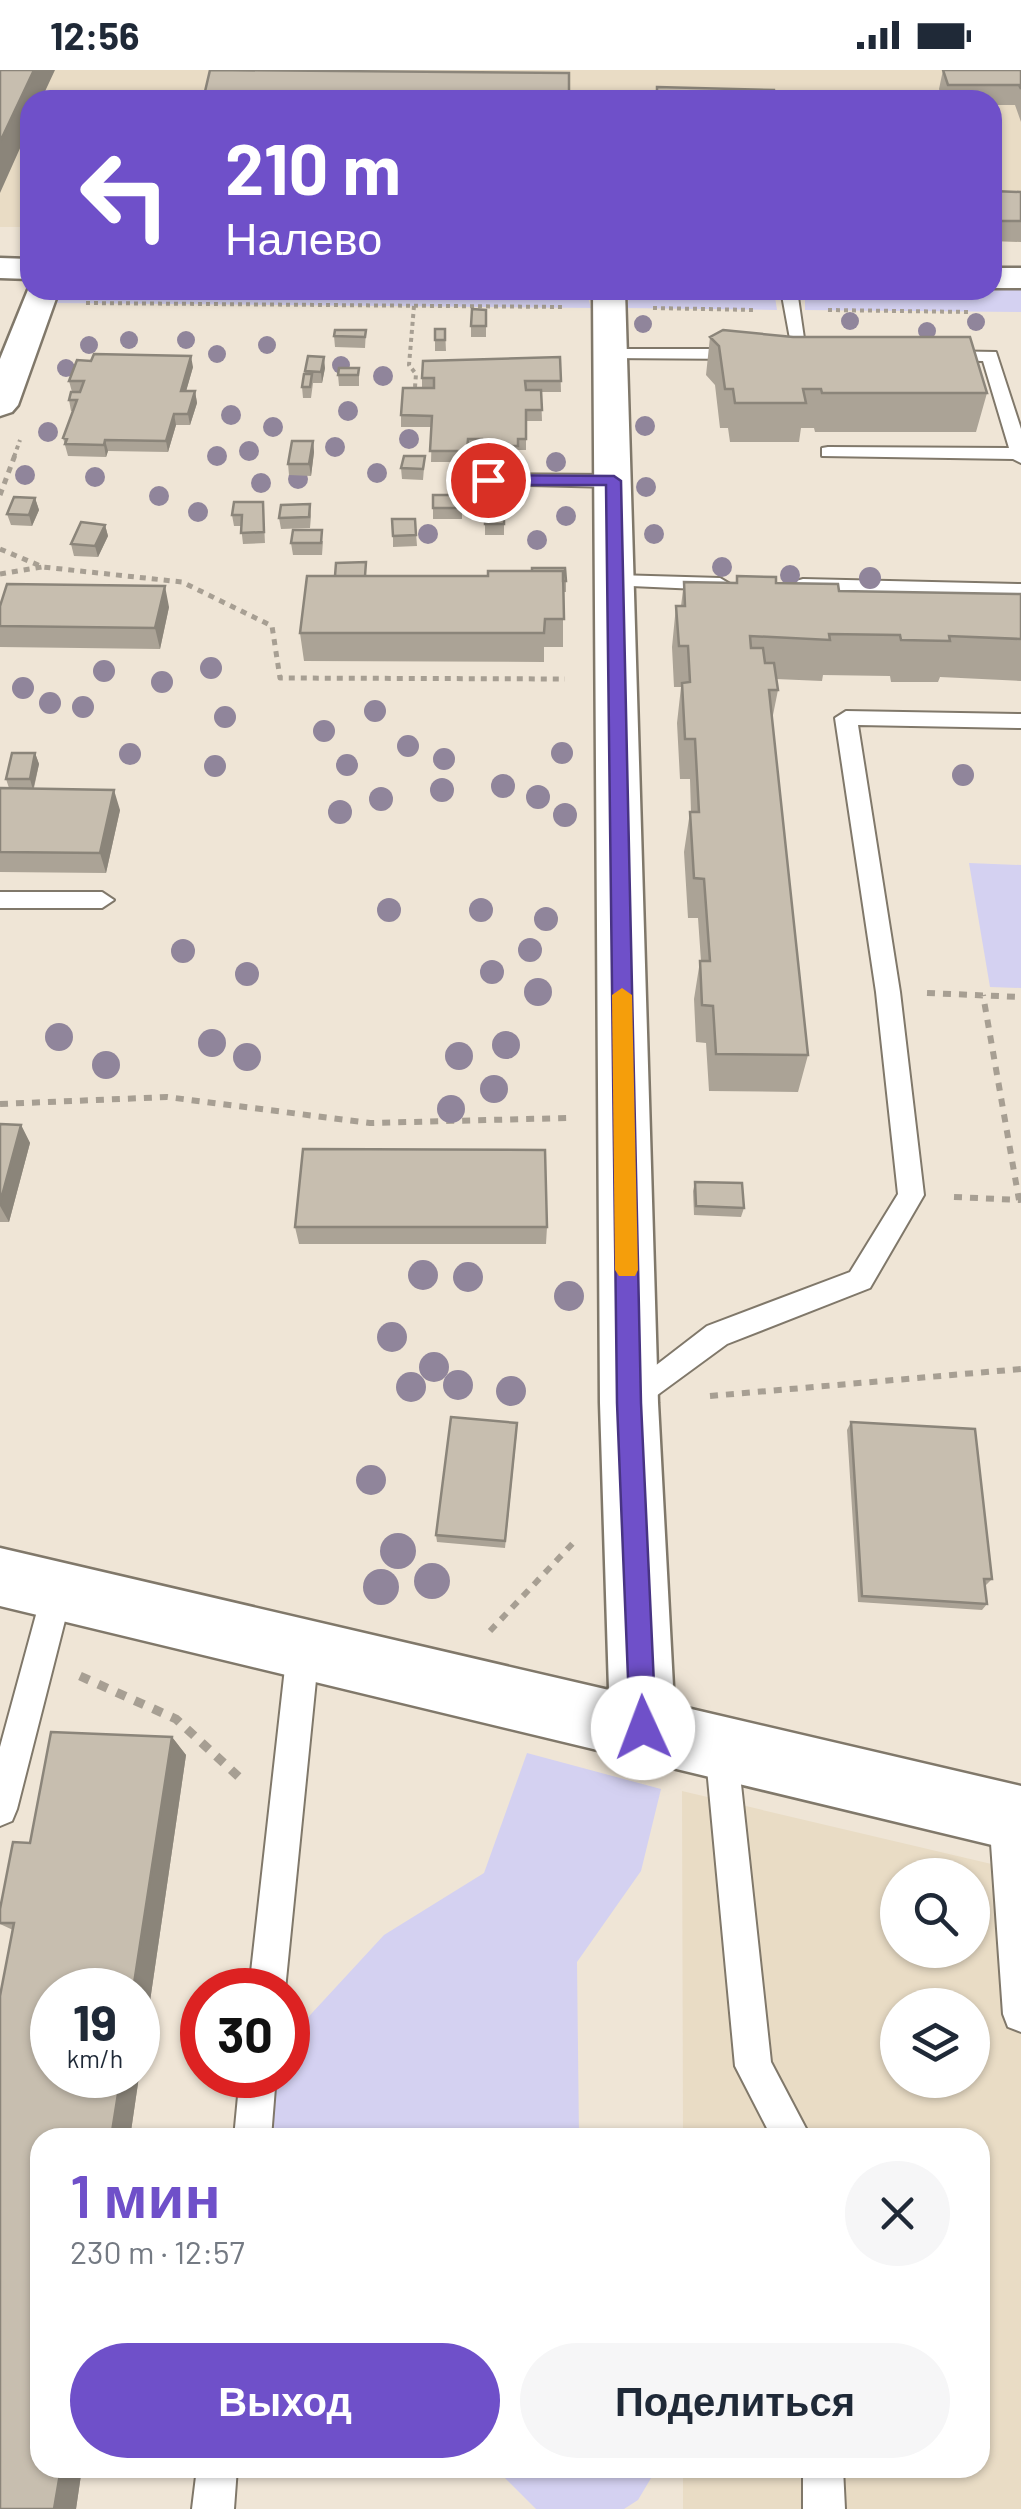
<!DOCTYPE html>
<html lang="ru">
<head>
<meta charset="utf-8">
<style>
  body { margin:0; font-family:Barlow,sans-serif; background:#f6f6f7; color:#1f2937; height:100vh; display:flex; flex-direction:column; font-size:38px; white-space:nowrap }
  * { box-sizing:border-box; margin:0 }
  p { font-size:32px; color:#747a83 }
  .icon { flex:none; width:55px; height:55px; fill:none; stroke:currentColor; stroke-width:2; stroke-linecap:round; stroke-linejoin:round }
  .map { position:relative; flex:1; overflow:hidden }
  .details { position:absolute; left:30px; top:2058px; width:960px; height:350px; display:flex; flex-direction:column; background:#fff; border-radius:30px; box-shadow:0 2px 8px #0004 }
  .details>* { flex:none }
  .guide { position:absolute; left:20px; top:20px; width:982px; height:210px; border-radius:30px; box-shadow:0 2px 8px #0004; background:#6f50c9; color:#fff; overflow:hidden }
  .controls { position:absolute; left:880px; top:1788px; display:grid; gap:20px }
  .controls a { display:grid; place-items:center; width:110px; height:110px; border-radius:50%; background:#fff; box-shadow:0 2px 8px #0004; font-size:50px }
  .speed { position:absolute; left:30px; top:1898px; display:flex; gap:20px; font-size:50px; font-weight:700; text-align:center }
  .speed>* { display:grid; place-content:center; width:130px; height:130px; border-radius:50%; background:#fff; box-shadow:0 2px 8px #0004; line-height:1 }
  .speed small { font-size:25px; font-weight:400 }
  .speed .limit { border:15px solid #d22; background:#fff; color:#111 }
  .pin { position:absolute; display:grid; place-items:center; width:85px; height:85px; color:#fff; margin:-42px; border:5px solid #fff; border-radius:50%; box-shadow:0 2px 10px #0007 }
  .me { position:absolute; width:110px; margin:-55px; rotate:358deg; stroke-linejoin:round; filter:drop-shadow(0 0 8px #0008) }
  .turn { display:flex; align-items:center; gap:35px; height:210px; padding:0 40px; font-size:45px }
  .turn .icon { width:130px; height:130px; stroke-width:2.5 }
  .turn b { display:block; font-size:70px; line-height:85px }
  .round { display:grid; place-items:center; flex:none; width:105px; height:105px; border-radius:52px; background:#f6f6f7 }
  .overview { display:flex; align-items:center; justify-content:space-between; height:170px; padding:0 40px }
  h1 { font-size:60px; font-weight:600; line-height:75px; color:#6f50c9 }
  .primary-button { display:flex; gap:20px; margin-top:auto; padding:20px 40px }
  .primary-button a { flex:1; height:115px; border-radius:60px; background:#6f50c9; color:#fff; font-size:40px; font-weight:600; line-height:115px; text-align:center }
  .primary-button a+a { background:#f6f6f7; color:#1f2937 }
  .status { display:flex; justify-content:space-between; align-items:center; height:70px; padding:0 50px; background:#fff; direction:ltr }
  .status svg { height:28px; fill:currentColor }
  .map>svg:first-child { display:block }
  .built { fill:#e9dcc5; fill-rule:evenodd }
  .green { fill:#d4d1f1 }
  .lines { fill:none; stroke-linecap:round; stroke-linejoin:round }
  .lane-casing { stroke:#80786a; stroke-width:4 }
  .street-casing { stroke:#80786a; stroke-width:5 }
  .secondary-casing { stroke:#80786a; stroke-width:5 }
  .path-far3 { stroke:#a79f93; stroke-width:4; stroke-dasharray:4 4; stroke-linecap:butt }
  .path-far2 { stroke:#a79f93; stroke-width:5; stroke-dasharray:6 6; stroke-linecap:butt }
  .path-far1 { stroke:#a79f93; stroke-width:6; stroke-dasharray:8 8; stroke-linecap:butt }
  .path { stroke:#a79f93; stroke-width:9; stroke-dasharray:10 10; stroke-linecap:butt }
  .lane { fill:#fff; fill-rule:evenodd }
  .street { fill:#fff; fill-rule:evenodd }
  .secondary { fill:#fff; fill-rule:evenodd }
  .tree { fill:#90859b }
  .wall { fill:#aba396; fill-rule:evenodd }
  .shaded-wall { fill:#8b857a }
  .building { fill:#c7beaf; stroke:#8b857a; stroke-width:2.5 }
  .route { fill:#6f50c9; stroke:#483483; stroke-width:2.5 }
  .slow { fill:#f59e0b }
</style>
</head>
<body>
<div class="status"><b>12:56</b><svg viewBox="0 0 49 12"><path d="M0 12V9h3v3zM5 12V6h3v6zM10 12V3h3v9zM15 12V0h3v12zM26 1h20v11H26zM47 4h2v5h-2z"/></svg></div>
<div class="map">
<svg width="1021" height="2439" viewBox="0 0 1021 2439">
  <rect width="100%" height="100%" fill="#efe5d6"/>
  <path class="built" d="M 0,0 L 1021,0 L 1021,172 L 993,171 L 992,30 L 30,30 L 30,157 L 0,157 Z
    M 682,1721 L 1021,1801 L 1021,2439 L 683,2439 L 683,2398 L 980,2398 L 980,2068 L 683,2067 ZM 898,1805 L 972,1805 L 972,1880 L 898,1880 ZM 898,1935 L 972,1935 L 972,2010 L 898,2010 Z"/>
  <path class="green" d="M 993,216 L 1021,217 L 1021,242 L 805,240 L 805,225 L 812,220 L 992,220 Z
    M 68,220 L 586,220 L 591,238 L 56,233 L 59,225 Z
    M 637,220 L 768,220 L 775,227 L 777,240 L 627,238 L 630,223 Z
    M 969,793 L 1021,795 L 1021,918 L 990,917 Z
    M 527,1683 L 661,1719 L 641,1801 L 577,1892 L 579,2067 L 266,2068 L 271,2005 L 288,2005 L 288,1969 L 384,1865 L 484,1803 Z
    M 495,2398 L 657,2398 L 638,2430 L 624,2439 L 536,2439 Z"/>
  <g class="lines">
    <g class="lane-casing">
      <path id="lane" d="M 781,220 L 797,220 L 807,289 L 793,285 Z
        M 611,279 L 746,279 L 754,284 L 746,289 L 605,288 L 605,280 Z
        M 939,281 L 996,282 L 1021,359 L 1021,393 L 1013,389 L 822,386 L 822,378 L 828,377 L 1009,378 L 983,291 L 933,290 L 933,282 Z
        M 488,404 L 613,405 L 622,411 L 613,417 L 481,414 L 479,410 Z
        M 616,505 L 720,508 L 730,514 L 720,520 L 609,515 L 606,511 Z
        M 803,509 L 1021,514 L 1021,526 L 796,519 L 796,511 Z
        M 846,641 L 1021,644 L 1021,658 L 858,655 L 900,922 L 924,1125 L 870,1218 L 727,1274 L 630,1345 L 620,1341 L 616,1332 L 620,1323 L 707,1256 L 850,1202 L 898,1124 L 876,922 L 835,648 Z
        M 0,822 L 102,822 L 114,830 L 102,838 L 0,838 Z
        M 58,1504 L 69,1508 L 73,1519 L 17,1739 L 12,1751 L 0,1756 L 0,1677 L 43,1519 L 47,1508 Z
        M 303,1564 L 314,1569 L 319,1580 L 285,1920 L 249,1920 L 287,1580 L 292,1569 Z
        M 721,1661 L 733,1665 L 737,1677 L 771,1992 L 811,2068 L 772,2068 L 735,1996 L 705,1677 L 709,1665 Z
        M 1006,1728 L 1018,1733 L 1021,1741 L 1021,1962 L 1008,1957 L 1003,1944 L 989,1745 L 994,1733 Z
        M 240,2005 L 276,2005 L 271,2068 L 234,2068 Z
        M 197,2398 L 237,2398 L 234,2439 L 192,2439 Z
        M 803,2398 L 843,2398 L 845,2439 L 803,2439 Z"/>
    </g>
    <g class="street-casing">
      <path id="street" d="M 30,215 L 30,220 L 59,220 L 18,335 L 12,342 L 0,346 L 0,289 Z
        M 593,220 L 625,220 L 658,1333 L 674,1635 L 1021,1716 L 1021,1782 L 0,1536 L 0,1478 L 609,1620 L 600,1333 Z"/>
    </g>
    <g class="secondary-casing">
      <path id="secondary" d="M 0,188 L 30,189 L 30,209 L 0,208 Z
        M 992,198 L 1021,198 L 1021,218 L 992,218 Z"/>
    </g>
    <path class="path-far3" d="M 86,233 L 564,237
      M 414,236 L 409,295 L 416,304 L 415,317
      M 653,238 L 755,240
      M 828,240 L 970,242
      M 14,387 L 20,370"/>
    <path class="path-far2" d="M 0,425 L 15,385
      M 0,479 L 43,497 L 182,512 L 272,556 L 280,608 L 565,609
      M 0,504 L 42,497"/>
    <path class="path-far1" d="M 927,923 L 1021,927
      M 0,1034 L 167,1027 L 370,1053 L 567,1048
      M 954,1127 L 1019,1130 L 983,925
      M 710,1326 L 1021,1299
      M 490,1561 L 574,1472"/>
    <path class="path" d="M 80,1606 L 176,1649 L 240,1708"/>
    <use href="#lane" class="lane"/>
    <use href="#street" class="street"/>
    <use href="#secondary" class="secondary"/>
  </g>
  <g class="tree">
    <circle cx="850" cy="251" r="9"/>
    <circle cx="976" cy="252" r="9"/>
    <circle cx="643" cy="254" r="9"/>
    <circle cx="927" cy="261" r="9"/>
    <circle cx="129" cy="270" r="9"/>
    <circle cx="186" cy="270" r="9"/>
    <circle cx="89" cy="275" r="9"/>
    <circle cx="267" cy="275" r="9"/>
    <circle cx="217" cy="284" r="9"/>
    <circle cx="341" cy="295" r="9"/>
    <circle cx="66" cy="298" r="9"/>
    <circle cx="383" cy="306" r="10"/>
    <circle cx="348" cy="341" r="10"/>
    <circle cx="231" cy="345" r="10"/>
    <circle cx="645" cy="356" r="10"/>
    <circle cx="273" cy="357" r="10"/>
    <circle cx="48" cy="362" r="10"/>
    <circle cx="409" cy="369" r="10"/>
    <circle cx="335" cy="377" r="10"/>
    <circle cx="249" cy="381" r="10"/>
    <circle cx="217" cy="386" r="10"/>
    <circle cx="556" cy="392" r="10"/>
    <circle cx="377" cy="403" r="10"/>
    <circle cx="25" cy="405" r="10"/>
    <circle cx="95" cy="407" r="10"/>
    <circle cx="298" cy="409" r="10"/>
    <circle cx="261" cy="413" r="10"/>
    <circle cx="646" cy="417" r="10"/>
    <circle cx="159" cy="426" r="10"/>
    <circle cx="198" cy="442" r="10"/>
    <circle cx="566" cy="446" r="10"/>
    <circle cx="428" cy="464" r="10"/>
    <circle cx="654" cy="464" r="10"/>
    <circle cx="537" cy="470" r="10"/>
    <circle cx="722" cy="497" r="10"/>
    <circle cx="790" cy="505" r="10"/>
    <circle cx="870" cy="508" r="11"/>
    <circle cx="211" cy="598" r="11"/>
    <circle cx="104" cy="601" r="11"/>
    <circle cx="162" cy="612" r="11"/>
    <circle cx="23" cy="618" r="11"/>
    <circle cx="50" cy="633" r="11"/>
    <circle cx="83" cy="637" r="11"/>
    <circle cx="375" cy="641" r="11"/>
    <circle cx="225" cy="647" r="11"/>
    <circle cx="324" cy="661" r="11"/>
    <circle cx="408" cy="676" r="11"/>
    <circle cx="562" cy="683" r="11"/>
    <circle cx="130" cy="684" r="11"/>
    <circle cx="444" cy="689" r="11"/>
    <circle cx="347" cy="695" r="11"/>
    <circle cx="215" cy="696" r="11"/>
    <circle cx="963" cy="705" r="11"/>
    <circle cx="503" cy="716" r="12"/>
    <circle cx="442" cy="720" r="12"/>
    <circle cx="538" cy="727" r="12"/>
    <circle cx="381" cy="729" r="12"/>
    <circle cx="340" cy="742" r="12"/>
    <circle cx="565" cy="745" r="12"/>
    <circle cx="389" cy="840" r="12"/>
    <circle cx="481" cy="840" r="12"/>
    <circle cx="546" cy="849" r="12"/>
    <circle cx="530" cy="880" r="12"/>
    <circle cx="183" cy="881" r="12"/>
    <circle cx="492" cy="902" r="12"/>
    <circle cx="247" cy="904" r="12"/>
    <circle cx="538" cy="922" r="14"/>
    <circle cx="59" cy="967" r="14"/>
    <circle cx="212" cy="973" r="14"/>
    <circle cx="506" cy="975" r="14"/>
    <circle cx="459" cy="986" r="14"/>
    <circle cx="247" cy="987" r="14"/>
    <circle cx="106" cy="995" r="14"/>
    <circle cx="494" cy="1019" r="14"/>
    <circle cx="451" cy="1039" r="14"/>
    <circle cx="423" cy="1205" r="15"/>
    <circle cx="468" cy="1207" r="15"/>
    <circle cx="569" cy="1226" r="15"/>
    <circle cx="392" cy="1267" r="15"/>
    <circle cx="434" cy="1297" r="15"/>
    <circle cx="458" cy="1315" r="15"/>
    <circle cx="411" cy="1317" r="15"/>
    <circle cx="511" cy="1321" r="15"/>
    <circle cx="371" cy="1410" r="15"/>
    <circle cx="398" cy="1481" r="18"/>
    <circle cx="432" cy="1511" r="18"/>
    <circle cx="381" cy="1517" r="18"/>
  </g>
  <path class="wall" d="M 943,0 L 1021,0 L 1021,52 L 1015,35 L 992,35 L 992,30 L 942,30 L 939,19 Z
    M 992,121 L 1021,122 L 1021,172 L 992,171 Z
    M 486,240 L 486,267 L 471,267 L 471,256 Z
    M 435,259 L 445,259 L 446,281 L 435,281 Z
    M 366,260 L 365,278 L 335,277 L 334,266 Z
    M 710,267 L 987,323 L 976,362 L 815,362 L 814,358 L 801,358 L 799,372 L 730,372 L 728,358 L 720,358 L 715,315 L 706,305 Z
    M 560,287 L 561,322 L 541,322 L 542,351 L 526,351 L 526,380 L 518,380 L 518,387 L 482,387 L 482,380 L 468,380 L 468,392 L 431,392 L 432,357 L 401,357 L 401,345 L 422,318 L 422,308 Z
    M 193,297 L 186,321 L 195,321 L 197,333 L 190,355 L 176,355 L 168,382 L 108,381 L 106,387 L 68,386 L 63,368 L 73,341 L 71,341 L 69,330 L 72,322 L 69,311 Z
    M 325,298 L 322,313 L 313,313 L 311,328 L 303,328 L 302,317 L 305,301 Z
    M 359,298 L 359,316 L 339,316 L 338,305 Z
    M 313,371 L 314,382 L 311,406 L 289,405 L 288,394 Z
    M 425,386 L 423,410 L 402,409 L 401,398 Z
    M 433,425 L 462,425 L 462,449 L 433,449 Z
    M 470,425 L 499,425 L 499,445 L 504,445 L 504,465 L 485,465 L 485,449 L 470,449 Z
    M 35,428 L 39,440 L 32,456 L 11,455 L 7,444 Z
    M 263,432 L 265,473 L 243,474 L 241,456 L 234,456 L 232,445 Z
    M 310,434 L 311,446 L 310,458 L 281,459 L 279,448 Z
    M 415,449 L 417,476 L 393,477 L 393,466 Z
    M 105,455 L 108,466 L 98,487 L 74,486 L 71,474 Z
    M 323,471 L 322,485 L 293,485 L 291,473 Z
    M 335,506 L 566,511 L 566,522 L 563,522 L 563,577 L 544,577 L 544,592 L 304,591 L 300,563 Z
    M 737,506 L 839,521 L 1021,524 L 1021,611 L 940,607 L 938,612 L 891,612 L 890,606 L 823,605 L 822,611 L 776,609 L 778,620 L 772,650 L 808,985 L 798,1022 L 709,1021 L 706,973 L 696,972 L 694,929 L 700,891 L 701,891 L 698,848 L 688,848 L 684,782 L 690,742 L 691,742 L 690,709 L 680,709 L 677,653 L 681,617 L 674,617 L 672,577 L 676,536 L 681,536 L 684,512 L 736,513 Z
    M 0,536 L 169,537 L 160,579 L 0,577 Z
    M 35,683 L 39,694 L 34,718 L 120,740 L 106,803 L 0,802 L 0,718 L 9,718 L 6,709 Z
    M 0,1054 L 21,1055 L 30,1073 L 9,1152 L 0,1152 Z
    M 695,1112 L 744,1138 L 741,1147 L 694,1145 L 693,1121 Z
    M 295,1157 L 547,1157 L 546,1174 L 299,1174 Z
    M 851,1352 L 992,1509 L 985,1516 L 987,1534 L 982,1540 L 858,1532 L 847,1360 Z
    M 517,1361 L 505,1478 L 437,1472 L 436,1465 Z
    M 51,1662 L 172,1667 L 186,1685 L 130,2068 L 40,2068 L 40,2398 L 82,2398 L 76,2439 L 0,2439 L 0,1926 L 13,1860 L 0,1854 L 0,1839 L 13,1772 L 30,1773 ZM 52,1920 L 138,1920 L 138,2005 L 52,2005 Z"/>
  <path class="shaded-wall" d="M 34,0 L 55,0 L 41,30 L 30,30 L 30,56 L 0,123 L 0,72 Z
    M 191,286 L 193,297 L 183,332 L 181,321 Z
    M 324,287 L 325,298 L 322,313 L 321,302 Z
    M 195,321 L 197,333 L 190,355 L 188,344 Z
    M 174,344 L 176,355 L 168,382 L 166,371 Z
    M 105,370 L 108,381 L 106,387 L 104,375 Z
    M 313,371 L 314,382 L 311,406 L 309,394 Z
    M 35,428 L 39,440 L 32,456 L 29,445 Z
    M 105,455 L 108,466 L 98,487 L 95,476 Z
    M 165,516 L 169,537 L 160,579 L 155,558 Z
    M 35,683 L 39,694 L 33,720 L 30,709 Z
    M 114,720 L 120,740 L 106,803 L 100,783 Z
    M 21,1055 L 30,1073 L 9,1152 L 0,1136 L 0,1133 Z
    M 172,1667 L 186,1685 L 130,2068 L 111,2068 L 121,2005 L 138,2005 L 138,1920 L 133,1920 Z
    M 61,2398 L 82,2398 L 76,2439 L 54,2439 Z"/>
  <path class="building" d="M 0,0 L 34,0 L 0,72 Z
    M 210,0 L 569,3 L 569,30 L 203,30 Z
    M 943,0 L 1021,0 L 1021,19 L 1019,15 L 948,15 Z
    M 657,17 L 774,20 L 775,30 L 657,30 Z
    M 784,23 L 927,28 L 927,30 L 784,30 Z
    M 992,121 L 1021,122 L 1021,151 L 992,151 Z
    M 472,239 L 486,240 L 486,256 L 471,256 Z
    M 435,259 L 445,259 L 445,270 L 435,270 Z
    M 335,260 L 366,260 L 365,267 L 334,266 Z
    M 723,260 L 793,267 L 970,267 L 987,323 L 822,323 L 821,319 L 803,319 L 806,333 L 735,333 L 733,319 L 725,319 L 719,276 L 710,267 Z
    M 94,284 L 191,286 L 181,321 L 195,321 L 188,344 L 174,344 L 166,371 L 105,370 L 104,375 L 65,374 L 67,369 L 63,368 L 77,330 L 69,330 L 71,322 L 80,322 L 84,311 L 69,311 L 77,290 L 91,291 Z
    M 308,286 L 324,287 L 321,302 L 305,301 Z
    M 560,287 L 561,311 L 525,311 L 526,320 L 541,320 L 542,340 L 526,340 L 526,369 L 518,369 L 518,376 L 482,376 L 482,369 L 468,369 L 467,381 L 430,381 L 432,346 L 401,345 L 403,318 L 434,318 L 434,308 L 422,308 L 423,291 Z
    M 339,298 L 359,298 L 358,305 L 338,305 Z
    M 304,304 L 312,304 L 310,317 L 302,317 Z
    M 292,371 L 313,371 L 309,394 L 288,394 Z
    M 404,386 L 425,386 L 423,399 L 401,398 Z
    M 433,425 L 462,425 L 462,438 L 433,438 Z
    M 470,425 L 499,425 L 499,437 L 470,438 Z
    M 14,427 L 35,428 L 29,445 L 7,444 Z
    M 234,432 L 263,432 L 264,462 L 241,463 L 242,445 L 232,445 Z
    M 310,434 L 309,447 L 279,448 L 281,435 Z
    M 485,445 L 504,445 L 504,454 L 485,454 Z
    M 392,449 L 415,449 L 416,465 L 393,466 Z
    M 81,452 L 105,455 L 95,476 L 71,474 Z
    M 293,460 L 322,460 L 321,473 L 291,473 Z
    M 366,492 L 365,506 L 335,506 L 336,493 Z
    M 532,498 L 565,498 L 566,511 L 563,511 L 563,501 L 532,501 Z
    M 488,501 L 563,501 L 564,549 L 545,549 L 544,563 L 300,563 L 307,506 L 488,506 Z
    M 737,506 L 776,507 L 776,513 L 838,514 L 839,521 L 1021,524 L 1021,569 L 949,566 L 950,571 L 901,570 L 900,565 L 829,564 L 830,570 L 750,566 L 751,578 L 763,578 L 765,593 L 774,593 L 778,620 L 769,620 L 808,985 L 716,984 L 713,936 L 702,935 L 700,891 L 710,891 L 704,809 L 694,808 L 690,742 L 699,742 L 695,669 L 685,669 L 682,613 L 690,612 L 688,576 L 679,576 L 676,536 L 685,536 L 684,512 L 737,513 Z
    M 7,514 L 165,516 L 155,558 L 0,556 L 0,536 Z
    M 12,683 L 35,683 L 30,709 L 6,709 Z
    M 0,718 L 114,720 L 100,783 L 0,782 Z
    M 0,1054 L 21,1055 L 0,1133 Z
    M 303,1079 L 545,1080 L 547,1157 L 295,1157 Z
    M 695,1112 L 742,1113 L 744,1138 L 696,1136 Z
    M 451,1347 L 517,1353 L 505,1471 L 436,1465 Z
    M 851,1352 L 975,1359 L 992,1509 L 984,1509 L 987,1534 L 862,1526 Z
    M 51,1662 L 172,1667 L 133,1920 L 52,1920 L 52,2005 L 121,2005 L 111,2068 L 40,2068 L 40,2398 L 61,2398 L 54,2439 L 0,2439 L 0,1926 L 14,1853 L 0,1853 L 0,1839 L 13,1772 L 30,1773 Z"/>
  <path class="route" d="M 614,406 L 621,411 L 641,1333 L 656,1658 L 652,1667 L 643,1671 L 634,1667 L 630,1658 L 617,1333 L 606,415 L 488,415 L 481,410 L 488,405 Z"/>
  <path class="slow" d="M 622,918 L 632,925 L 638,1200 L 635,1206 L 619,1206 L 615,1200 L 612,925 Z"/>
</svg>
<div class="controls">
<a><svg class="icon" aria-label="search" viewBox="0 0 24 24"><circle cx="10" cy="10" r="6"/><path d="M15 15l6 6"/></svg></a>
<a><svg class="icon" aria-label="layers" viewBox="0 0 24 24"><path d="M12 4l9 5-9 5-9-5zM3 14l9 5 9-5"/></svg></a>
</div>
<div class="speed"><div>19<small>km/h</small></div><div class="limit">30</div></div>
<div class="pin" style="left:488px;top:410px;background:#d93025"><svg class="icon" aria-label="arrive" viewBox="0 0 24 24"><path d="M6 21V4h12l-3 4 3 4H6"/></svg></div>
<svg class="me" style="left:643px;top:1658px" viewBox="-20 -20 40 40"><circle r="19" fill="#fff"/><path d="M0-13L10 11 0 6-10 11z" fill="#6f50c9"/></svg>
<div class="guide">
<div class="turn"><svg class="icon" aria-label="left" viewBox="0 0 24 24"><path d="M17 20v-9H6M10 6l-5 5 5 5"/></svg><div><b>210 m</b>Налево</div></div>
</div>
<section class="details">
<div class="overview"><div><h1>1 мин</h1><p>230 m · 12:57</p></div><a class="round"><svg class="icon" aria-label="close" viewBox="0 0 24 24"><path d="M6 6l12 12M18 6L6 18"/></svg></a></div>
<div class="primary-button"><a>Выход</a><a>Поделиться</a></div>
</section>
</div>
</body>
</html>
